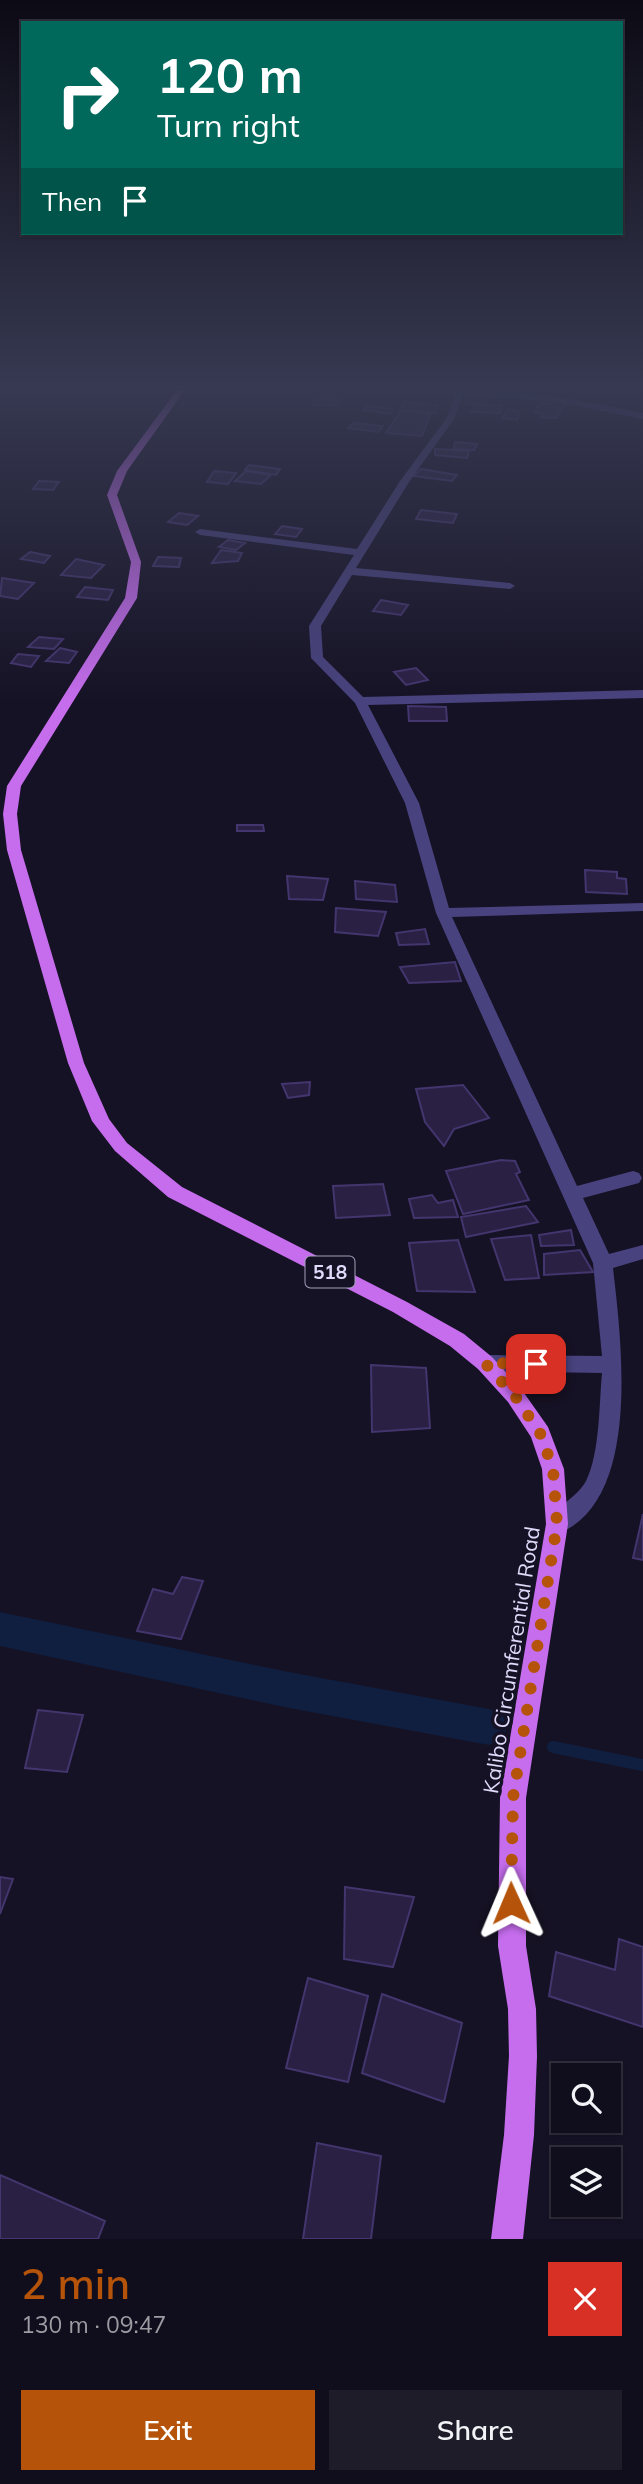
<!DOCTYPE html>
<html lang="en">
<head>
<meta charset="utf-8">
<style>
  body { margin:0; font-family:Mulish,sans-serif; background:#1e1c29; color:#f1f3f6; height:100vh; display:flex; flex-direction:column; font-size:26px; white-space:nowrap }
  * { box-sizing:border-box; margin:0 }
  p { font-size:23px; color:#9c9ca3 }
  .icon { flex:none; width:38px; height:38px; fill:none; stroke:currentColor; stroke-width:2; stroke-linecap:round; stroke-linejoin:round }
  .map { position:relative; height:2239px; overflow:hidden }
  .sheet { display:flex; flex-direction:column; background:#100e1c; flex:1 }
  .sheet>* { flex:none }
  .banner { position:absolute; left:21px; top:21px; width:602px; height:214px; border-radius:0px; box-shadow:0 2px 5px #0004,0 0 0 2px #302e3b; background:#00695c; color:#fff; overflow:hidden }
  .fabs { position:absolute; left:551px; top:2063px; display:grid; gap:14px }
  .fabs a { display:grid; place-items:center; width:70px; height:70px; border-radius:0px; background:#100e1c; box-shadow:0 2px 5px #0004,0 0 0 2px #302e3b; font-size:35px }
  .pin { position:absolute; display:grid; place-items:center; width:60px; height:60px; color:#fff; margin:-30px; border-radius:14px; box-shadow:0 4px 10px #0006 }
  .me { position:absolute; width:77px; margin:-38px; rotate:359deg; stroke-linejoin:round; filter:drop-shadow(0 0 5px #0008) }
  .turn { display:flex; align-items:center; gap:24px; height:147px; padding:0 21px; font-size:32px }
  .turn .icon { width:91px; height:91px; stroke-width:2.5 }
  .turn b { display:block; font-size:49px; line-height:60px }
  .then { display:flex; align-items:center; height:66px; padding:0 21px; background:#0003; gap:14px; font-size:26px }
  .round { display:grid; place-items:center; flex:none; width:74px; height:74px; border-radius:0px; background:#1e1c29 }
  .headline { display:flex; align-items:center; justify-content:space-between; height:119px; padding:0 21px }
  h1 { font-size:42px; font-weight:600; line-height:52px; color:#b45309 }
  .button { display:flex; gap:14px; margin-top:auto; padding:14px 21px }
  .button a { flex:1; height:80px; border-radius:0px; background:#b45309; color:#fff; font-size:28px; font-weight:600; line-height:80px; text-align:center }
  .button a+a { background:#1e1c29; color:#f1f3f6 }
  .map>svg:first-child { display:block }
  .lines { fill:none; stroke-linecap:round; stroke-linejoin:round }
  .stream { stroke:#101e3f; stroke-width:12 }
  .canal { fill:#101e3f; fill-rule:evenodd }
  .building { fill:#2a2044; stroke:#43356d; stroke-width:2 }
  .minor { fill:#48427e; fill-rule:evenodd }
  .major { fill:#c66dee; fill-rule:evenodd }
  .route { stroke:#b45309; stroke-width:12; stroke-dasharray:0 21.6 }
  .labels { text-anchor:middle; stroke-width:7; stroke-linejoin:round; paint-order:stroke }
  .shield { fill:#161225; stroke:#a39ebb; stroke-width:2 }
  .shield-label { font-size:19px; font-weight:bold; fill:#e0dafb }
  .street-label { font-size:21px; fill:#e0dafb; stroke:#161225 }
</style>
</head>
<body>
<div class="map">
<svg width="643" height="2239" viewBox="0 0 643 2239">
  <rect width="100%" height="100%" fill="#161225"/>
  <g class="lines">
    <path class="stream" d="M 553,1747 L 643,1765"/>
    <path class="canal" d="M 0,1612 L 289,1672 L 489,1709 L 502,1714 L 508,1727 L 502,1740 L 489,1745 L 289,1708 L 0,1646 Z"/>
  </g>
  <path class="building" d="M 466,395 L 487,397 L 486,404 L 464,403 Z
    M 318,396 L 341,396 L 336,405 L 311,405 Z
    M 553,401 L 567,403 L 556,418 L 541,417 L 542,413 L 534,412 L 541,403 L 550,404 Z
    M 405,402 L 438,405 L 436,413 L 400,409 Z
    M 475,405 L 501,406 L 500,413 L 471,412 Z
    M 368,406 L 393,409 L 390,414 L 363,410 Z
    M 508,409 L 519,411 L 517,420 L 502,418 Z
    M 401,411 L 430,414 L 422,436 L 386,433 Z
    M 354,423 L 383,426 L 378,432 L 348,428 Z
    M 455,442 L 477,444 L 474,450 L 454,449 Z
    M 435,449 L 469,451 L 467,458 L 435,455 Z
    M 249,465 L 280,469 L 276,475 L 245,470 Z
    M 421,469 L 457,475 L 452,481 L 414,476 Z
    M 214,471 L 236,473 L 228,484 L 207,482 Z
    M 246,471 L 271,475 L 261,484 L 235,481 Z
    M 39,481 L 59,482 L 53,490 L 33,489 Z
    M 421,510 L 457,514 L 453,523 L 416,519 Z
    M 179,513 L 198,516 L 187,525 L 168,522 Z
    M 282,526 L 302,529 L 296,537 L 275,534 Z
    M 228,540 L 245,543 L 236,550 L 219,547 Z
    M 221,550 L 242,553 L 238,561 L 212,563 Z
    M 30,552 L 50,556 L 44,563 L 21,559 Z
    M 158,557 L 181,558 L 179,567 L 153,566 Z
    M 76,559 L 104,565 L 91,578 L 61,575 Z
    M 2,578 L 34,583 L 18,599 L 0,596 Z
    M 85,587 L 113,590 L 108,600 L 77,597 Z
    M 381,600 L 408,605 L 401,615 L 373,611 Z
    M 39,637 L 63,639 L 54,649 L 28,647 Z
    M 60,648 L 77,652 L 69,663 L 46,661 Z
    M 18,654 L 39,656 L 31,667 L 11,663 Z
    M 416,668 L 428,680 L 406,685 L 394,672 Z
    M 408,706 L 446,707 L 447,721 L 409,721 Z
    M 237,825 L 263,825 L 264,831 L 237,831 Z
    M 585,870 L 617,872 L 617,878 L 626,879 L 627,894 L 586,892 Z
    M 287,876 L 328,879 L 323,900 L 289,899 Z
    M 355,881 L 395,885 L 397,902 L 356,899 Z
    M 336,908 L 386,912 L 378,936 L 335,932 Z
    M 425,929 L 429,944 L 399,945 L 396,933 Z
    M 455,962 L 461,981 L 409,983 L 400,967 Z
    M 310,1082 L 309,1095 L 288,1098 L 282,1084 Z
    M 463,1085 L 489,1118 L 454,1129 L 444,1146 L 425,1122 L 416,1089 Z
    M 501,1160 L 515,1161 L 520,1172 L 516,1174 L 529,1200 L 463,1214 L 446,1171 Z
    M 383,1184 L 390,1215 L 336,1218 L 333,1186 Z
    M 432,1195 L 438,1203 L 453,1200 L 458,1217 L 414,1218 L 409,1199 Z
    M 526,1206 L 538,1222 L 466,1237 L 461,1217 Z
    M 571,1230 L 574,1245 L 541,1246 L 539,1235 Z
    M 531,1235 L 539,1278 L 505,1280 L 491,1239 Z
    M 458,1240 L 475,1292 L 417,1291 L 409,1243 Z
    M 580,1250 L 593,1272 L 544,1275 L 544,1254 Z
    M 371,1365 L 426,1368 L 430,1428 L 372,1432 Z
    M 643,1514 L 643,1560 L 633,1558 Z
    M 182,1577 L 203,1581 L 181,1639 L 137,1631 L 153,1589 L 173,1594 Z
    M 38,1710 L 83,1715 L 67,1772 L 25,1768 Z
    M 0,1877 L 13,1879 L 0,1914 Z
    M 345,1887 L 414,1897 L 393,1967 L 344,1959 Z
    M 619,1939 L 643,1947 L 643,2027 L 549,1996 L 556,1952 L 615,1970 Z
    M 308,1978 L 368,1996 L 348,2082 L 286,2068 Z
    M 382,1994 L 462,2023 L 444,2102 L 362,2073 Z
    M 317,2143 L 381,2156 L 371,2239 L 303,2239 Z
    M 0,2175 L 105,2221 L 98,2239 L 0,2239 Z"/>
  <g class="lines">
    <path class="minor" d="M 422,390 C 495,384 571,399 643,413 L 643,419 L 557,402 L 463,395 L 454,419 L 409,482 L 356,568 L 510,583 L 515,586 L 510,589 L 352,575 L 321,626 L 323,657 L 363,697 L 643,690 L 643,698 L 368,705 L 419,803 L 449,908 L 643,903 L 643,911 L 452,917 L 577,1186 L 633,1171 L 639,1173 L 642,1178 L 639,1183 L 583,1198 L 609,1254 L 643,1245 L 643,1259 L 613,1268 C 621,1339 643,1502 557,1534 L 549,1531 L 546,1524 C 554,1507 576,1499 586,1481 C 600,1453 599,1405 602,1373 L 485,1371 L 478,1369 L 475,1363 L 478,1357 L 485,1355 L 602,1356 L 593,1263 L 436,913 L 405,803 L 355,703 L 311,658 L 309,626 L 354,555 L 200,535 L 195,532 L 200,529 L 357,549 L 400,481 L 446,419 L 455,395 Z"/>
    <path class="major" d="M 177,390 L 185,390 L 127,471 L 117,495 L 141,562 L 137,598 L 21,786 L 17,814 L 21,850 L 84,1063 L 109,1119 L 127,1143 L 182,1187 L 407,1302 L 464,1334 L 492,1357 L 522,1390 L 548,1427 L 564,1469 L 568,1524 L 526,1798 L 526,1946 L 536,2009 L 537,2056 L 534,2135 L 523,2239 L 491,2239 L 504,2135 L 509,2056 L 508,2009 L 498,1946 L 500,1798 L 546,1524 L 542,1469 L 531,1437 L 508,1402 L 478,1369 L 450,1346 L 393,1312 L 168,1197 L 115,1151 L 92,1121 L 68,1063 L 7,850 L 3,814 L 7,786 L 125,598 L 131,562 L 107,495 L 117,471 Z"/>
  </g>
  <linearGradient id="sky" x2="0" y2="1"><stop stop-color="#0c0a14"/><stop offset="0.55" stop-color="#363951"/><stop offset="1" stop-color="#363951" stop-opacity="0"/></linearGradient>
  <rect width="643" height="703" fill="url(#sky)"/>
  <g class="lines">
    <path class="route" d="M 511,1903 L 513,1798 L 557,1524 L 553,1469 L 540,1433 L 515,1396 L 485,1363 L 536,1364"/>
  </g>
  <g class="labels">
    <rect class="shield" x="305.5" y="1256.5" width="49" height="31" rx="5"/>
    <g class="shield-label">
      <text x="330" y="1279">518</text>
    </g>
    <g class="street-label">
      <text transform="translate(512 1660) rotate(-81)" y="7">Kalibo Circumferential Road</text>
    </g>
  </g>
</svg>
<div class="fabs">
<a><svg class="icon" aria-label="search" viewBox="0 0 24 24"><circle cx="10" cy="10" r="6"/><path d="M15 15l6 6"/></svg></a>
<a><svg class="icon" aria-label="layers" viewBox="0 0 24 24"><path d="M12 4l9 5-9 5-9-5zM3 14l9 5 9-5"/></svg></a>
</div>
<div class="pin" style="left:536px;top:1364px;background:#d93025"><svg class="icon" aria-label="arrive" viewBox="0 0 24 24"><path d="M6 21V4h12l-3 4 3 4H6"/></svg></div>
<svg class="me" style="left:511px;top:1903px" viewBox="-20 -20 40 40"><path d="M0-17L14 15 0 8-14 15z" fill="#b45309" stroke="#fff" stroke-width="4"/></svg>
<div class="banner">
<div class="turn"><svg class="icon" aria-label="right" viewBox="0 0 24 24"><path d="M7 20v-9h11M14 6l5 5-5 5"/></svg><div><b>120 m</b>Turn right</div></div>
<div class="then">Then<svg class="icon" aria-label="arrive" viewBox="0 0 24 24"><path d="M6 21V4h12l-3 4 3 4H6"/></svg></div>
</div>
</div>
<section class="sheet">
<div class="headline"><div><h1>2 min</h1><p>130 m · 09:47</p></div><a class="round" style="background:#d93025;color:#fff"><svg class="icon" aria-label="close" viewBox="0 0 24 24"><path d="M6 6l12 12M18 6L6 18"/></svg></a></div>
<div class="button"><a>Exit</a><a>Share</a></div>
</section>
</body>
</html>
